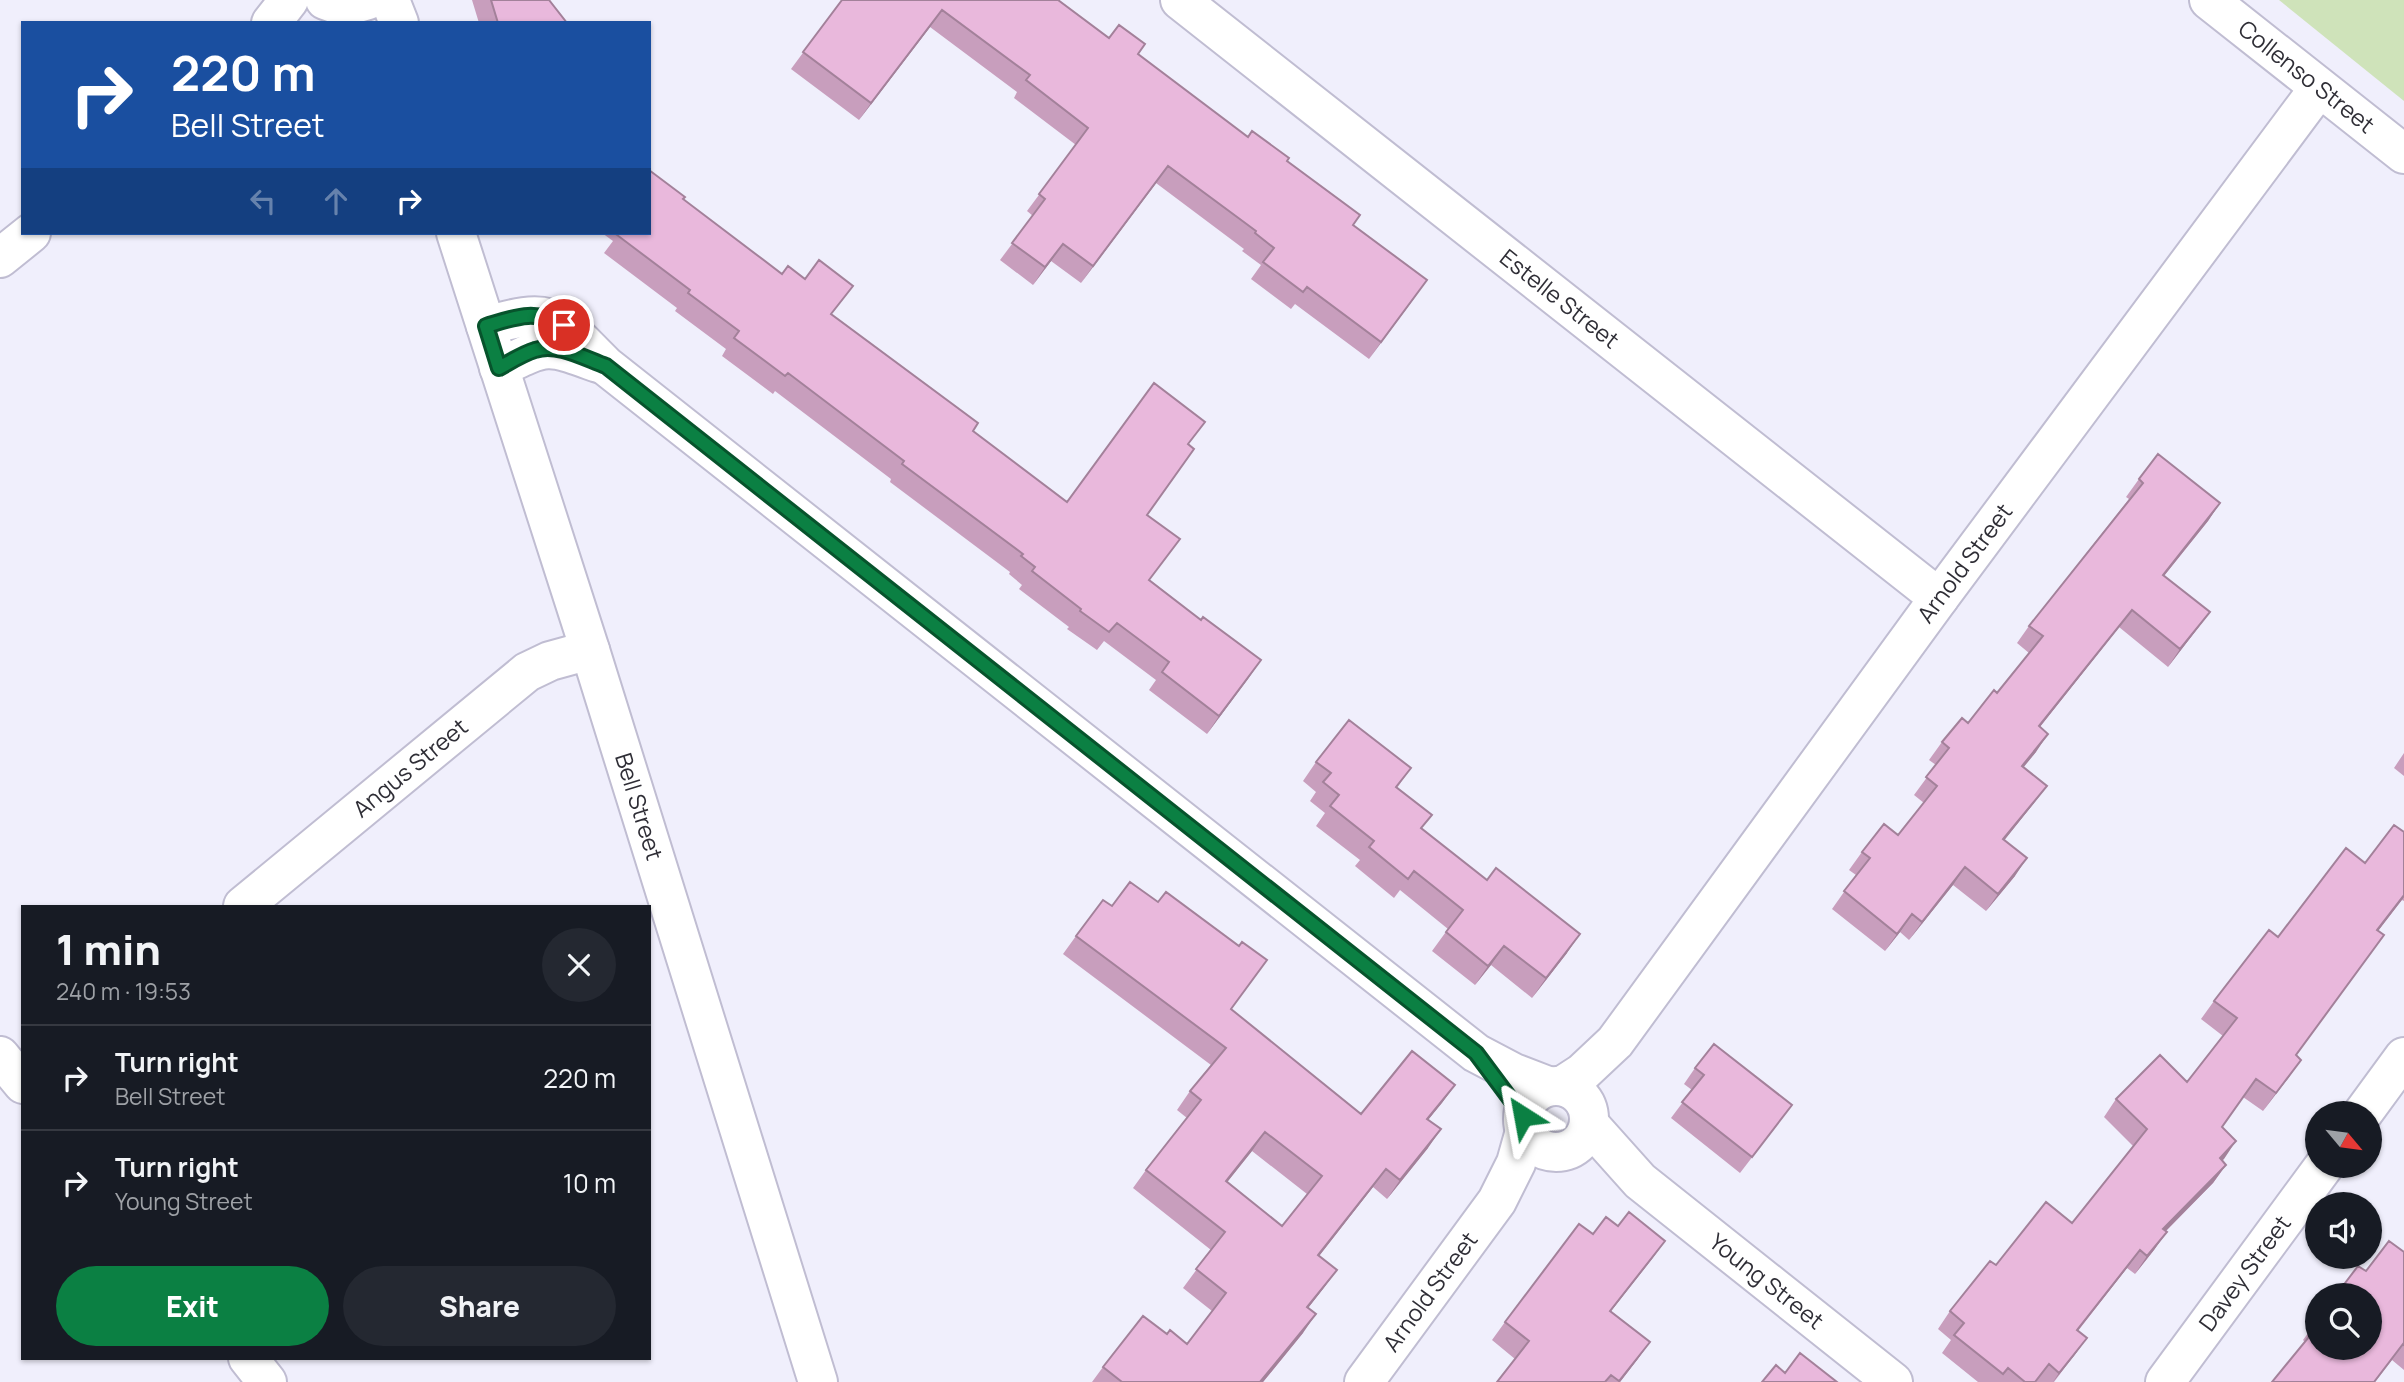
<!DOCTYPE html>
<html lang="en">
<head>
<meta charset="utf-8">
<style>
  body { margin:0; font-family:Manrope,sans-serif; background:#242831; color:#f1f3f6; height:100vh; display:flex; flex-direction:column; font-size:26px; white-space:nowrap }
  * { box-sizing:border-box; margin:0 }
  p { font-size:23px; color:#9ea1a6 }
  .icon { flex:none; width:38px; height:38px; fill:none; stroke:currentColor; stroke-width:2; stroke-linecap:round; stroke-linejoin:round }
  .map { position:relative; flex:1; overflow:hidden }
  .sheet { position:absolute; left:21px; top:905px; width:630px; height:455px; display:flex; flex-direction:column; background:#171b24; border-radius:0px; box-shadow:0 2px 5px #0004 }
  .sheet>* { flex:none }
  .guide { position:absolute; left:21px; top:21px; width:630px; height:214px; border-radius:0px; box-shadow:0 2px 5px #0004; background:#1a4fa0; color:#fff; overflow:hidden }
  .needle { width:46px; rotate:119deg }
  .fabs { position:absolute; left:2305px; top:1101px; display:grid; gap:14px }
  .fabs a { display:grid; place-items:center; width:77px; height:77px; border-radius:50%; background:#171b24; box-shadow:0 2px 5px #0004; font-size:35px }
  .pin { position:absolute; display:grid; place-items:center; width:60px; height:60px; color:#fff; margin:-30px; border:4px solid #fff; border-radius:50%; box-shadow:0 2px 7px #0007 }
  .me { position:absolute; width:77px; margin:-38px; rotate:326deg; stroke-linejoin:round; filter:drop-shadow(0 0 5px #0008) }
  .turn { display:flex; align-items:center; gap:24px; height:147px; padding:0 35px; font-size:32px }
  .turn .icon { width:91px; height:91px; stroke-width:2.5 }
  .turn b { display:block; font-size:49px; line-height:60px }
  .lanes { display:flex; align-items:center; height:66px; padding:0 35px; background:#0003; justify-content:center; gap:35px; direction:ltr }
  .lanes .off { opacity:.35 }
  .round { display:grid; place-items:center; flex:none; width:74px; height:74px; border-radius:37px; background:#242831 }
  .summary { display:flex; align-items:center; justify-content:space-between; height:119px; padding:0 35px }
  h1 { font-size:42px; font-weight:800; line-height:52px }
  .primary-button { display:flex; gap:14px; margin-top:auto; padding:14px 35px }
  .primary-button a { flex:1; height:80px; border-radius:42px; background:#0b8043; color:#fff; font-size:28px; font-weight:800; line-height:80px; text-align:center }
  .primary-button a+a { background:#242831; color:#f1f3f6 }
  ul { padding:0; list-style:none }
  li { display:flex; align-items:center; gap:21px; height:105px; padding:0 35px; border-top:2px solid #363941 }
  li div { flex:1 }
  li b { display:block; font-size:26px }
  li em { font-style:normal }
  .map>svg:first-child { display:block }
  .green { fill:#cfe3ba }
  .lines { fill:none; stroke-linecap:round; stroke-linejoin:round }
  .minor-casing { stroke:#c0bdd2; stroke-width:42 }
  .minor { stroke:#fff; stroke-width:38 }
  .wall { fill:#c89ebd; fill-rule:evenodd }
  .shaded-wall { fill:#a3819a }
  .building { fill:#e9b8dc; stroke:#a3819a; stroke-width:2; fill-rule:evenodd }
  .route-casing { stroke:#07532c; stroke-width:18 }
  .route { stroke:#0b8043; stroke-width:12 }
  .labels { text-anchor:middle; stroke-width:7; stroke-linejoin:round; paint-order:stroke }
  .street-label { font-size:23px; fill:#2f2e36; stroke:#fff }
</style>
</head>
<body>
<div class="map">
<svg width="2404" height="1382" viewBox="0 0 2404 1382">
  <rect width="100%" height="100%" fill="#f0effc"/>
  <path class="green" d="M 2279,0 L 2404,0 L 2404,101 Z"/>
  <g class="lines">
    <g class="minor-casing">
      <g id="minor">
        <path d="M 325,0 L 344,7 L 368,0"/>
        <path d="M 390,0 L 399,23"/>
        <path id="s1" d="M 1180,0 L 1939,598"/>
        <path id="s2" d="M 2209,0 L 2404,154"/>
        <path d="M 271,23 L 289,0"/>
        <path id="s3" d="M 456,233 L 590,650 L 818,1382"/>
        <path d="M 0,258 L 31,233"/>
        <path d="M 486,326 C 557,305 557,318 606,366 L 1476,1053 L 1514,1073 L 1548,1086"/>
        <path d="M 499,368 C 548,344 546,344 598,363"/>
        <path id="s4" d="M 243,906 L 527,672 L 550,661 L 590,650"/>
        <path d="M 0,1056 L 23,1084"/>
        <circle cx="1556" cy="1119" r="33"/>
        <path id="s5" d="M 1562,1086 L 1582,1073 L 1615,1042 L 1939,598 L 2319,88"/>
        <path d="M 2363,1113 L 2404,1057"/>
        <path id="s6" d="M 1589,1124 L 1640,1181 L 1893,1382"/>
        <path d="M 248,1358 L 267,1382"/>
        <path id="s7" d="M 1364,1382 L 1497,1201 L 1516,1163 L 1525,1131"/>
        <path id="s8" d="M 2165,1382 L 2324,1166"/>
      </g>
    </g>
    <use href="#minor" class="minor"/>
  </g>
  <path class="wall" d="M 472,0 L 549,0 L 567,23 L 479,23 Z
    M 842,0 L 1058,0 L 1109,38 L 1138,54 L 1248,137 L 1287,161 L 1354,225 L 1415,297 L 1369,359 L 1295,304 L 1291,309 L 1251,279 L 1261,265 L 1242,251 L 1244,249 L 1156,183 L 1081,283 L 1051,261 L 1033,285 L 1000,260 L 1033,216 L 1027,211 L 1076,145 L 1014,98 L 1017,92 L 930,27 L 859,120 L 791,69 Z
    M 683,199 L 832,315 L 973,431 L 1067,502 L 1189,445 L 1147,515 L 1150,580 L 1201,620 L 1261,660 L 1207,734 L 1149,690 L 1156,680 L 1104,641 L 1097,650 L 1067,629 L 1069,627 L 1019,589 L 1022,585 L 1009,574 L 1010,572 L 890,482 L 891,479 L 775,391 L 773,394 L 722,356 L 726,349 L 675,311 L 677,308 L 604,253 L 613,241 L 602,233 L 649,233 Z
    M 2139,479 L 2220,503 L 2208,521 L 2164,576 L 2210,612 L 2168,667 L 2119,627 L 2040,727 L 2036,752 L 2023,767 L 2034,803 L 2004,840 L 2015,876 L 1986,911 L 1953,885 L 1909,940 L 1900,932 L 1885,951 L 1832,909 L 1856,875 L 1849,870 L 1862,852 L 1898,835 L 1924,803 L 1914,795 L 1936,765 L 1929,760 L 1942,742 L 1968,723 L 1997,693 L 2029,653 L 2017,643 L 2029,626 L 2129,499 L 2126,497 Z
    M 2404,753 L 2404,776 L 2394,768 Z
    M 1316,762 L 1411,768 L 1397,788 L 1422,829 L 1567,953 L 1532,998 L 1491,965 L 1475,985 L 1432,951 L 1448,929 L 1400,890 L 1394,898 L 1355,866 L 1360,860 L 1316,826 L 1325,813 L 1310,801 L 1316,792 L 1303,781 Z
    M 2404,832 L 2404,901 L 2402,900 L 2378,931 L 2296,1056 L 2289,1077 L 2263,1111 L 2243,1097 L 2222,1127 L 2222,1161 L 2226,1165 L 2213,1183 L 2166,1231 L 2154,1250 L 2135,1274 L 2127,1268 L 2078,1331 L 2087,1338 L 2054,1382 L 1978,1382 L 1942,1353 L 1951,1340 L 1938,1329 L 1950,1311 L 1996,1265 L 2072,1223 L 2133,1146 L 2104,1117 L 2116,1099 L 2187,1082 L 2223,1036 L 2201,1019 L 2214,1001 L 2278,937 L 2365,863 Z
    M 1076,936 L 1231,1009 L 1361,1114 L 1455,1085 L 1428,1120 L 1428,1148 L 1387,1199 L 1373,1187 L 1319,1256 L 1337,1270 L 1308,1308 L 1303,1333 L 1263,1382 L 1092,1382 L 1103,1367 L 1167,1334 L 1187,1344 L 1212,1311 L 1183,1288 L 1211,1250 L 1133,1188 L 1146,1170 L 1187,1118 L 1177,1110 L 1190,1091 L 1211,1065 L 1063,954 ZM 1252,1151 L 1307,1194 L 1282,1226 L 1227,1182 Z
    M 1695,1068 L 1780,1121 L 1740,1173 L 1671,1118 L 1692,1090 L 1684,1084 Z
    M 1618,1226 L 1665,1241 L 1611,1311 L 1650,1342 L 1637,1360 L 1620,1382 L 1497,1382 L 1515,1359 L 1492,1340 L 1505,1322 L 1593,1234 Z
    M 2404,1252 L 2404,1370 L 2392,1360 L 2375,1382 L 2272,1382 L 2305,1342 L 2303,1340 L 2317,1321 L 2366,1271 Z"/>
  <path class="shaded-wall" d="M 942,10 L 930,27 L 859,120 L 871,103 Z
    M 1168,166 L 1156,183 L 1081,283 L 1093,266 Z
    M 1063,244 L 1051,261 L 1033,285 L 1045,267 Z
    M 1427,280 L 1415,297 L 1369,359 L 1381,342 Z
    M 2220,503 L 2208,521 L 2151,592 L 2163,575 Z
    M 2132,610 L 2119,627 L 2026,744 L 2039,726 Z
    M 2210,612 L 2197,629 L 2168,667 L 2180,649 Z
    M 1261,660 L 1248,679 L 1207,734 L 1219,716 Z
    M 2048,734 L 2036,752 L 2010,784 L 2022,766 Z
    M 2047,786 L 2034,803 L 1991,857 L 2003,839 Z
    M 2027,858 L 2015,876 L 1986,911 L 1998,894 Z
    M 1965,867 L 1953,885 L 1909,940 L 1922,922 Z
    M 2404,895 L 2404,897 L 2365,948 L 2377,930 Z
    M 1912,914 L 1900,932 L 1885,951 L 1897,934 Z
    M 1580,934 L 1567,953 L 1532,998 L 1546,978 Z
    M 1504,946 L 1491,965 L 1475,985 L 1488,966 Z
    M 2301,1060 L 2289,1077 L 2263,1111 L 2276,1093 Z
    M 1455,1085 L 1442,1103 L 1414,1137 L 1427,1119 Z
    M 1441,1129 L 1428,1148 L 1387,1199 L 1400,1180 Z
    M 1265,1132 L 1252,1151 L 1213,1200 L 1226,1181 Z
    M 2236,1141 L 2224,1159 L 2207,1176 L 2220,1158 Z
    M 2226,1165 L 2213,1183 L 2150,1247 L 2163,1229 Z
    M 1386,1169 L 1373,1187 L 1305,1274 L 1318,1255 Z
    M 2167,1232 L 2154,1250 L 2135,1274 L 2147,1256 Z
    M 1665,1241 L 1652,1259 L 1597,1329 L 1610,1311 Z
    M 2140,1250 L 2127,1268 L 2064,1348 L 2077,1330 Z
    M 1337,1270 L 1323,1289 L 1294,1326 L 1307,1307 Z
    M 1316,1314 L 1303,1333 L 1263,1382 L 1260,1382 Z
    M 2087,1338 L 2074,1356 L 2053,1382 L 2059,1373 Z
    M 1650,1342 L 1637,1360 L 1620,1382 L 1619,1382 Z"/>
  <path class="building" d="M 491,0 L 549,0 L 567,23 L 498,23 Z
    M 842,0 L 1058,0 L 1109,38 L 1119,25 L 1145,44 L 1138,54 L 1248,137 L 1252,131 L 1289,158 L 1287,161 L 1360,215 L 1353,225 L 1427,280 L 1381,342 L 1307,287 L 1303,292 L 1263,262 L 1274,248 L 1255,233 L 1256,231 L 1168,166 L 1093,266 L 1063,244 L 1045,267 L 1012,243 L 1045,199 L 1039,194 L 1088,128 L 1026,80 L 1030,75 L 942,10 L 871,103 L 803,52 Z
    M 649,170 L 685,197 L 683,199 L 782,274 L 788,266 L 805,279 L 819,260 L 853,286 L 831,314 L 978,423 L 973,431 L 1067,502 L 1154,383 L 1205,422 L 1188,444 L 1194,449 L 1147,515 L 1180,539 L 1149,580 L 1201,620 L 1203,617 L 1261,660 L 1219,716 L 1162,672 L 1169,662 L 1117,623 L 1109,632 L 1080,611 L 1081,609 L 1032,571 L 1035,567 L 1021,556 L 1023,554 L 902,464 L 904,461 L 788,373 L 785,376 L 734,338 L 739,331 L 688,293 L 690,290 L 617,235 L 619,233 L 649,233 Z
    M 2158,454 L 2220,503 L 2163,575 L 2210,612 L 2180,649 L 2132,610 L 2039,726 L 2048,734 L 2022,766 L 2047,786 L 2003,839 L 2027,858 L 1998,894 L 1965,867 L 1922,922 L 1912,914 L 1897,934 L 1844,891 L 1870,858 L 1862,852 L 1884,824 L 1898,835 L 1937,786 L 1926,777 L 1949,748 L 1942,742 L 1962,718 L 1968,723 L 1994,690 L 1997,693 L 2043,636 L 2029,626 L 2143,483 L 2139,479 Z
    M 1349,720 L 1411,768 L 1396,787 L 1432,815 L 1421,828 L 1487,880 L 1496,868 L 1580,934 L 1546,978 L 1504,946 L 1488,966 L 1446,932 L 1463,910 L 1414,871 L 1408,879 L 1369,847 L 1374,841 L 1330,806 L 1339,795 L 1323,782 L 1331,773 L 1316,762 Z
    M 2394,825 L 2404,832 L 2404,895 L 2377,930 L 2384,935 L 2296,1055 L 2301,1060 L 2276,1093 L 2256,1079 L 2222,1127 L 2236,1141 L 2220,1158 L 2226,1165 L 2163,1229 L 2167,1232 L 2147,1256 L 2140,1250 L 2077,1330 L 2087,1338 L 2059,1373 L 2049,1364 L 2035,1382 L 2025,1382 L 2008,1368 L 2003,1374 L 1954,1335 L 1964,1323 L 1950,1311 L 1990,1261 L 1996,1265 L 2046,1202 L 2072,1223 L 2147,1129 L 2116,1099 L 2160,1055 L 2187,1082 L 2237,1018 L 2214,1001 L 2269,930 L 2278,937 L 2346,848 L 2365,863 Z
    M 1130,882 L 1158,902 L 1166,892 L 1239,946 L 1242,942 L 1267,960 L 1231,1009 L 1361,1114 L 1412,1051 L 1455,1085 L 1427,1119 L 1441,1129 L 1400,1180 L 1386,1169 L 1318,1255 L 1337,1270 L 1307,1307 L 1316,1314 L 1260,1382 L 1122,1382 L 1103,1367 L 1143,1316 L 1167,1334 L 1170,1330 L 1187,1344 L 1226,1293 L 1196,1269 L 1225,1232 L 1146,1170 L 1201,1100 L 1190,1091 L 1226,1048 L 1076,936 L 1103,900 L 1112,906 ZM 1265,1132 L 1322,1176 L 1282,1226 L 1226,1181 Z
    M 1714,1044 L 1792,1105 L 1752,1157 L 1682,1102 L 1704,1075 L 1695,1068 Z
    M 1629,1212 L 1665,1241 L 1610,1311 L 1650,1342 L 1619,1381 L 1611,1375 L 1605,1382 L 1497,1382 L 1529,1341 L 1505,1322 L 1579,1224 L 1593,1234 L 1606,1217 L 1618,1226 Z
    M 2389,1241 L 2404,1252 L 2404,1345 L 2403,1344 L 2374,1382 L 2272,1382 L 2317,1327 L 2317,1348 L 2370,1348 L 2370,1295 L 2336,1295 L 2358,1266 L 2366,1271 Z
    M 1800,1353 L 1837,1382 L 1762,1382 L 1776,1365 L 1785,1373 Z"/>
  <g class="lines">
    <g class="route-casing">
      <path id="route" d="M 564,325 C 534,309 516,317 486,326 L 499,368 C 510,362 522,354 535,350 C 557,342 586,359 606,366 L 1476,1053 L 1523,1116"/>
    </g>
    <use href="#route" class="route"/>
  </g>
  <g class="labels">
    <g class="street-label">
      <text dy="8" stroke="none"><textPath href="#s2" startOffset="124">Collenso Street</textPath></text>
      <text dy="8" stroke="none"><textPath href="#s1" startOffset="483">Estelle Street</textPath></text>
      <text dy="8" stroke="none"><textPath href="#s5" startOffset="662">Arnold Street</textPath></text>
      <text dy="8" stroke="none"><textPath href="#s4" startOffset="217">Angus Street</textPath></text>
      <text dy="8" stroke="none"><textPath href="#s3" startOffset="602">Bell Street</textPath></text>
      <text dy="8" stroke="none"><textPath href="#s8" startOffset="135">Davey Street</textPath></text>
      <text dy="8" stroke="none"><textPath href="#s6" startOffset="238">Young Street</textPath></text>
      <text dy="8" stroke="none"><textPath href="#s7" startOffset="112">Arnold Street</textPath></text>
    </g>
  </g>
</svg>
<div class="fabs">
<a><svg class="needle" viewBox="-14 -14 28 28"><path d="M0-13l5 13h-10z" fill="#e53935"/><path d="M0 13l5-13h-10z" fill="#9ea1a6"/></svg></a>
<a><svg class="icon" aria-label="sound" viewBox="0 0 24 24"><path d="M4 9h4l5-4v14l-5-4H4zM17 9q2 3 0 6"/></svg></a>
<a><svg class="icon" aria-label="search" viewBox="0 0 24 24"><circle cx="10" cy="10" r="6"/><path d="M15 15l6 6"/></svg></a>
</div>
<div class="pin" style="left:564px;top:325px;background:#d93025"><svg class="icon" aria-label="arrive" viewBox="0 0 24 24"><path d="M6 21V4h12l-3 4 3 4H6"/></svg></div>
<svg class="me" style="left:1523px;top:1116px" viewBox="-20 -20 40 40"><path d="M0-17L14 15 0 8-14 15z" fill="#0b8043" stroke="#fff" stroke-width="4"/></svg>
<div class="guide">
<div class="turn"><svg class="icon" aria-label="right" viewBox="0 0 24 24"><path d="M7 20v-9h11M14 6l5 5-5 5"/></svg><div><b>220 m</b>Bell Street</div></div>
<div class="lanes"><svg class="icon off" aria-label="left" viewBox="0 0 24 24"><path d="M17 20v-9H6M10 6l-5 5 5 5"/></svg><svg class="icon off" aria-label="ahead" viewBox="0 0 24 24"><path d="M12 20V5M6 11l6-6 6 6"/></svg><svg class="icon" aria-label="right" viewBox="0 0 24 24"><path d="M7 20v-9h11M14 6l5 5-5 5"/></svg></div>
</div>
<section class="sheet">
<div class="summary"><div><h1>1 min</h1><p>240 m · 19:53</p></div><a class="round"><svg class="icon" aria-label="close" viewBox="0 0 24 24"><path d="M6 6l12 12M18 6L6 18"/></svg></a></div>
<ul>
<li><svg class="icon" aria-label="right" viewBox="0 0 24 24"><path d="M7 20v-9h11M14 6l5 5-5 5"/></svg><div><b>Turn right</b><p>Bell Street</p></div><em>220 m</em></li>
<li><svg class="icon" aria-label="right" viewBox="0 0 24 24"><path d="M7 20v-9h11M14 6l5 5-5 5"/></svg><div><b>Turn right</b><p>Young Street</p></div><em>10 m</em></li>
</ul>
<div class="primary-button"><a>Exit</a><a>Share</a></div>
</section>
</div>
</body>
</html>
